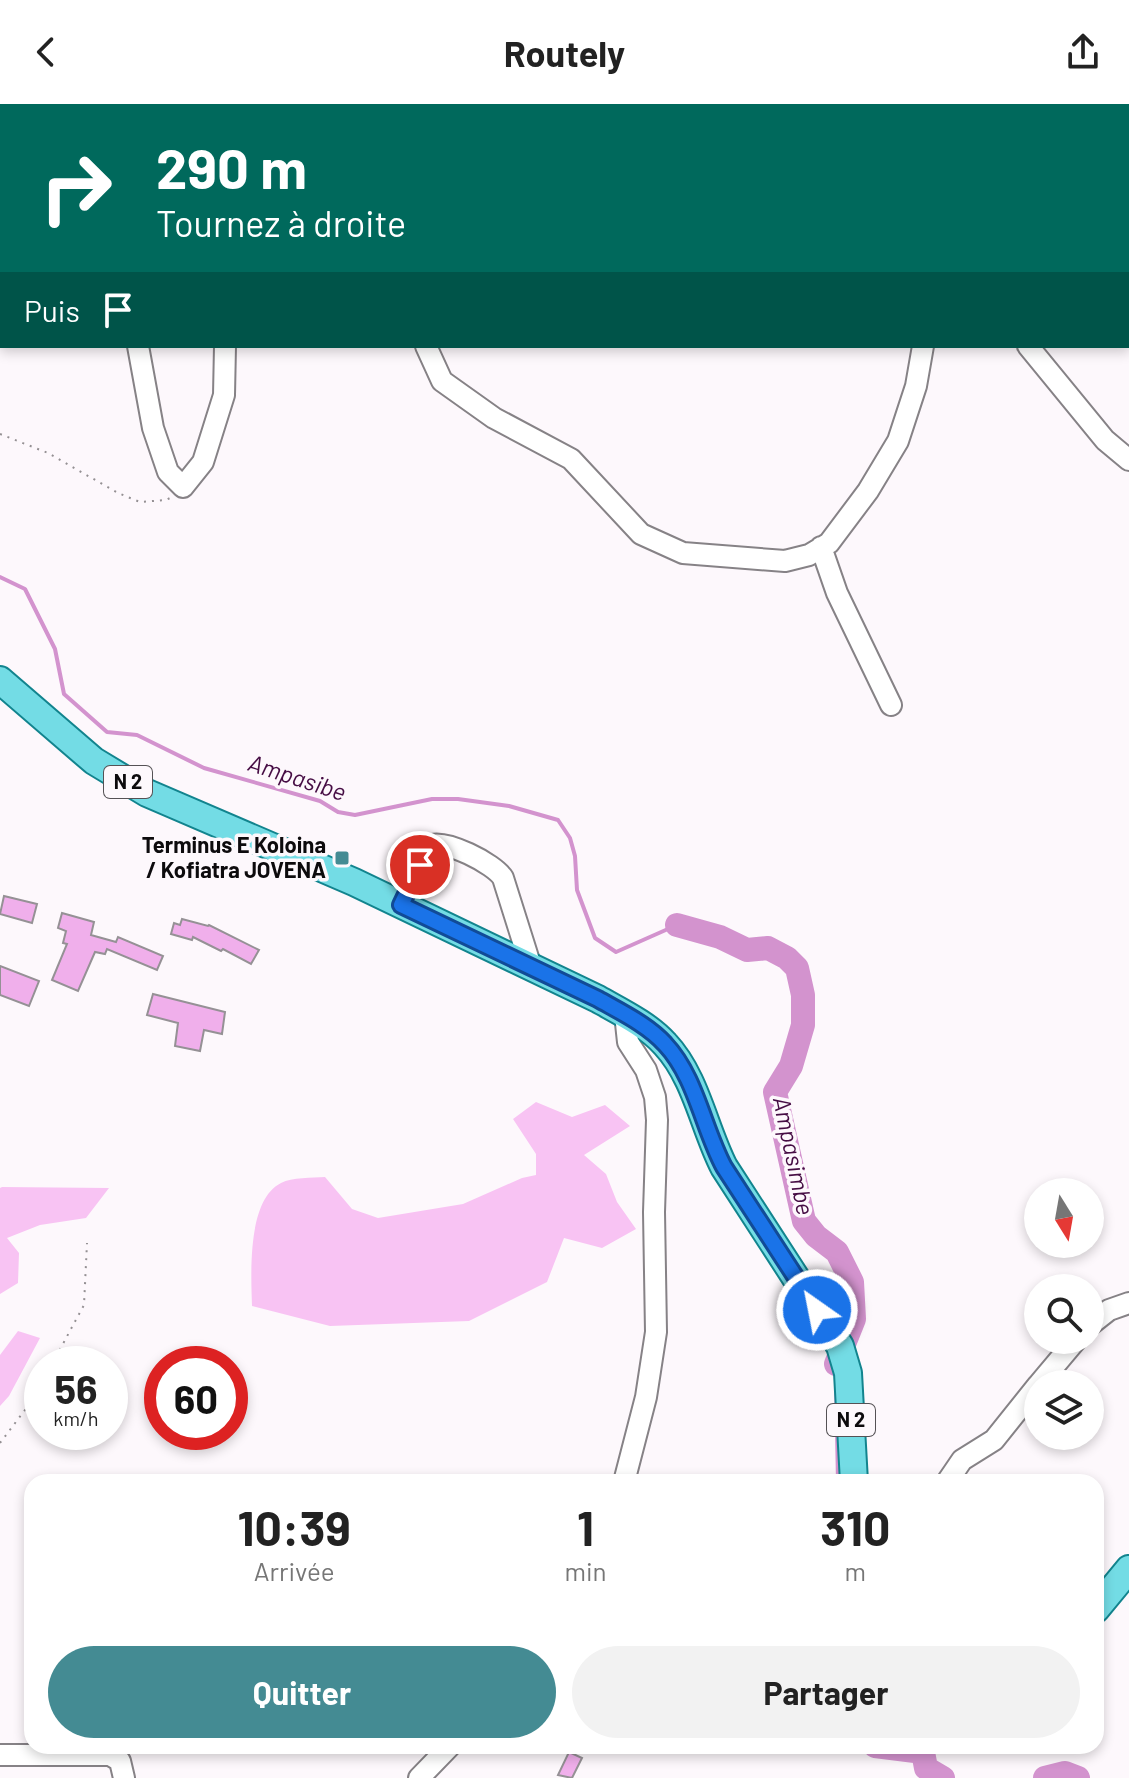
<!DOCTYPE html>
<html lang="fr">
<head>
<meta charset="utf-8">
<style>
  body { margin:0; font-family:Barlow,sans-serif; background:#f2f2f2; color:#222; height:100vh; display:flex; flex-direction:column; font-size:30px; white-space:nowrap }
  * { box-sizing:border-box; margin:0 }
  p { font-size:26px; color:#767676 }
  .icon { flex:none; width:44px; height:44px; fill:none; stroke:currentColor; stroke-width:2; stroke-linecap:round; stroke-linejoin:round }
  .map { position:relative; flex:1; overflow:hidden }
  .side { position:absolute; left:24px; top:1370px; width:1080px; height:280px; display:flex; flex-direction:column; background:#fff; border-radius:24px; box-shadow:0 4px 12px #0003 }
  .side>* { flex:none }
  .hud { position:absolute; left:0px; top:0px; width:1130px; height:244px; box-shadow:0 4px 12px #0003; background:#00695c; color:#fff; overflow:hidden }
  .needle { width:52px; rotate:169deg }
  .controls { position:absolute; left:1024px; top:1074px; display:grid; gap:16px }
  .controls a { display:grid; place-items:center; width:80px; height:80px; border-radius:50%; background:#fff; box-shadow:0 4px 12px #0003; font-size:40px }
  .speed { position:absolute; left:24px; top:1242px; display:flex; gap:16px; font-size:40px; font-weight:700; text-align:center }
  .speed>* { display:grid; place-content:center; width:104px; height:104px; border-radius:50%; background:#fff; box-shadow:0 4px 12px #0003; line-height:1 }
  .speed small { font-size:20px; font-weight:400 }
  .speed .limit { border:12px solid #d22; background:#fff; color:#111 }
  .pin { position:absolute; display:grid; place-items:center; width:68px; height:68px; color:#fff; margin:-34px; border:4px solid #fff; border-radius:50%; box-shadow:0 2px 8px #0007 }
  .me { position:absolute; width:88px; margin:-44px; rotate:327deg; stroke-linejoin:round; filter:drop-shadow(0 0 6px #0008) }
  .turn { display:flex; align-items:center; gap:28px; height:168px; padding:0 24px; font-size:36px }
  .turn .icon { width:104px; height:104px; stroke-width:2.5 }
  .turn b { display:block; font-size:56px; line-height:68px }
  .then { display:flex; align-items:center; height:76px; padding:0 24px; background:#0003; gap:16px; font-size:30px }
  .eta { display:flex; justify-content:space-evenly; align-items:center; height:136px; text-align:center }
  .eta b { font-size:48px; font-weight:700; line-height:56px }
  .button { display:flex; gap:16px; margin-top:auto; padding:16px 24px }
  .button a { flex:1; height:92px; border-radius:48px; background:#448b93; color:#fff; font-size:32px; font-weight:700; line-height:92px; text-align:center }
  .button a+a { background:#f2f2f2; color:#222 }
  header { display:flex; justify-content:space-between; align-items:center; height:104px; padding:0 24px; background:#fff; font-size:36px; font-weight:700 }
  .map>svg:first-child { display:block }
  .green { fill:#f8c3f3 }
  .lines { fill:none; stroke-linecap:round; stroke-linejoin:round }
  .stream { stroke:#d393ce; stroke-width:4 }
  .river { stroke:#d393ce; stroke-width:24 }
  .building { fill:#f0afeb; stroke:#959195; stroke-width:2 }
  .minor-casing { stroke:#868286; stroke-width:24 }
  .major-casing { stroke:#12848e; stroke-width:30 }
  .path { stroke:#949093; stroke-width:2; stroke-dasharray:2 6; stroke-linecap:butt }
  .minor { stroke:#fff; stroke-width:20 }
  .major { stroke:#73dce5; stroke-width:26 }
  .route-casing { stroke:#114b97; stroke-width:20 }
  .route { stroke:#1a73e8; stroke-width:14 }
  .poi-dot { fill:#448b93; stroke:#fdf8fc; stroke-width:3 }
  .labels { text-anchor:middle; stroke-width:7; stroke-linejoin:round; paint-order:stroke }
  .shield { fill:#fdf8fc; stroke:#555255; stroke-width:2 }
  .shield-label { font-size:20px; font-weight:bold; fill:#0d0b0d }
  .poi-label { font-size:22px; font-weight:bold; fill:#0d0b0d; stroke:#fdf8fc; text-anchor:end }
  .water-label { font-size:24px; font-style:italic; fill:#460d44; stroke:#fdf8fc }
</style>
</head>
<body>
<header><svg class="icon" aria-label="back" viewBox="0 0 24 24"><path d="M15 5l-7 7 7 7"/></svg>Routely<svg class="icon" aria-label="share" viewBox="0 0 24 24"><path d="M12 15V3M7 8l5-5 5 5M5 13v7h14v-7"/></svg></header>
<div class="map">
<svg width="1129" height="1674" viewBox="0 0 1129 1674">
  <rect width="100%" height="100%" fill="#fdf8fc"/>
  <path class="green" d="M 536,998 L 572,1013 L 605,1001 L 630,1022 L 584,1051 L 606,1070 L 617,1098 L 636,1125 L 602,1144 L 564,1134 L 547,1178 L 469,1217 L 330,1222 L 252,1202 C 251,1170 247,1096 281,1079 C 292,1073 312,1074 325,1073 L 352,1105 L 378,1114 L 463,1100 L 522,1074 L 536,1071 L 536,1050 L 513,1015 Z
    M 0,1084 L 2,1083 L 109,1084 L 86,1114 L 40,1121 L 7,1134 L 19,1149 L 18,1179 L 0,1190 Z
    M 18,1227 L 40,1234 L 9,1292 L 0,1302 L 0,1251 Z"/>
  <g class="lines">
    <path class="stream" d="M 0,473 L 25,485 L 55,545 L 64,590 L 107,628 L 137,631 L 204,664 L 320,697 L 338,708 L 355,711 L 432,695 L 458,695 L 509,702 L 558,716 L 570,734 L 575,752 L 577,786 L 595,834 L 616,848 L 677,821
      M 836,1277 L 838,1378"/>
    <path class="river" d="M 677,821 L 720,833 L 747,846 L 768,844 L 787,854 L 797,864 L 803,891 L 803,921 L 791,962 L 775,988 L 804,1117 L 816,1132 L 837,1148 L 852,1178 L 854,1215 L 836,1260
      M 875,1642 L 923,1648 L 926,1664 L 943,1674
      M 1045,1674 L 1065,1669 L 1078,1674"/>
  </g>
  <path class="building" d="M 4,792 L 37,800 L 32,819 L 0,810 Z
    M 62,809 L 94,818 L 91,831 L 116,838 L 118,833 L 163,852 L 157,866 L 107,845 L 105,850 L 95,848 L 78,887 L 52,876 L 67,840 L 63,839 L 66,827 L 58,824 Z
    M 182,815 L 208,822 L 209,821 L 259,846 L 251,860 L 223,845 L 221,847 L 193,833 L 192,836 L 171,830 L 174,819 L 180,821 Z
    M 0,862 L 39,877 L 29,902 L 0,891 Z
    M 153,890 L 225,908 L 222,930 L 204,926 L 200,947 L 175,942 L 178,919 L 147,911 Z
    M 569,1648 L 582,1654 L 572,1674 L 558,1671 Z"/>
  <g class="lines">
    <g class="minor-casing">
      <path id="minor" d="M 983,0 L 985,2
        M 1039,0 L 1039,2
        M 237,2 L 237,0
        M 1128,166 L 1129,167
        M 138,242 L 153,324 L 168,368 L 183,383 L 203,358 L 224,291 L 225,242
        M 426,242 L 442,277 L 494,314 L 571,355 L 641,430 L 683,449 L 785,457 L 809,451 L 829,439 L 868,387 L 898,337 L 916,282 L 923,242
        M 1028,242 L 1105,336 L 1129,356
        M 821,443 L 837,489 L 891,601
        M 401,801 L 429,742 C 444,734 495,760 503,774 L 532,866
        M 1090,1221 L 1109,1206 L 1129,1199
        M 1039,1280 L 1076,1236
        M 624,1378 L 646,1293 L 656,1228 L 654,1108 L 657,1016 L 655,993 L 646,966 L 628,938 L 625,910
        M 947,1378 L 962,1356 L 994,1336 L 1038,1281
        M 0,1651 L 110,1651 L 120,1657 L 124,1674
        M 419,1674 L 450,1642"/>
    </g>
    <g class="major-casing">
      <path id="major" d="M 0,576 L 94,657 L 147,689 L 354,778 L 598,895 C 621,908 648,921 665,940 C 696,973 704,1024 724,1063 L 840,1242 L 848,1269 L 854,1378
        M 1096,1505 L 1129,1465"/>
    </g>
    <path class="path" d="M 0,330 L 48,349 L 118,389 L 140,398 L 166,396 L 170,394
      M 52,1260 L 84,1201 L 87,1139
      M 0,1339 L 31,1298 L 42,1278"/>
    <use href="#minor" class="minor"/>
    <use href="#major" class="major"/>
  </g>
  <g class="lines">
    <g class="route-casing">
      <path id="route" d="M 420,761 L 401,801 L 598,895 C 621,908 648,921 665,940 C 696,973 703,1024 724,1063 L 817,1206"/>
    </g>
    <use href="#route" class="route"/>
  </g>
  <rect class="poi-dot" x="334" y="746" width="16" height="16" rx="4"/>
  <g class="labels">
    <g class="shield">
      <rect x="104" y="662" width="48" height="32" rx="6"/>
      <rect x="827" y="1300" width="48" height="32" rx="6"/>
    </g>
    <g class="shield-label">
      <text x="128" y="685">N 2</text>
      <text x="851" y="1323">N 2</text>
    </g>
    <g class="poi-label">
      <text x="326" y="749">Terminus E Koloina<tspan x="326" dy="25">/ Kofiatra JOVENA</tspan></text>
    </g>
    <g class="water-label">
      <text transform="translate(297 674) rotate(18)" y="8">Ampasibe</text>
      <text transform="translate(793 1052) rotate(78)" y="8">Ampasimbe</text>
    </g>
  </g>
</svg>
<div class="controls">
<a><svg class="needle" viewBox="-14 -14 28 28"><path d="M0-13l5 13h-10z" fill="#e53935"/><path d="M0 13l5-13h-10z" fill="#767676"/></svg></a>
<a><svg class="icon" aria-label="search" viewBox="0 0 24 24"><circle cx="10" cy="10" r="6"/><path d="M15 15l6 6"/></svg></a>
<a><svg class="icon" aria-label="layers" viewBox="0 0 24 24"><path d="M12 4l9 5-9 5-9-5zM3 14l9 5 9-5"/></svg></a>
</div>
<div class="speed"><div>56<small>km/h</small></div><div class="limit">60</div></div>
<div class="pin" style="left:420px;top:761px;background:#d93025"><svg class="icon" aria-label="arrive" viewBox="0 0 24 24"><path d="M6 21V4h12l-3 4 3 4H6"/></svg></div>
<svg class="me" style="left:817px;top:1206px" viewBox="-20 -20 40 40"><circle r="17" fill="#1a73e8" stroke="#fff" stroke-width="3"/><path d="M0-11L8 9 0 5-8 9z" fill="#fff"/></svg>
<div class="hud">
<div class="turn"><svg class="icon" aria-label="right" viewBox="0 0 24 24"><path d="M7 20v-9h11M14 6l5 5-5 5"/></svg><div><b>290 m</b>Tournez à droite</div></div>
<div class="then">Puis<svg class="icon" aria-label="arrive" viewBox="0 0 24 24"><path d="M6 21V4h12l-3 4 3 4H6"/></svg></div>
</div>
<section class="side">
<div class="eta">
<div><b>10:39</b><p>Arrivée</p></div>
<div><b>1</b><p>min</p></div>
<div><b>310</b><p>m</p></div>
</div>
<div class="button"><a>Quitter</a><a>Partager</a></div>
</section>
</div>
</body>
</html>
